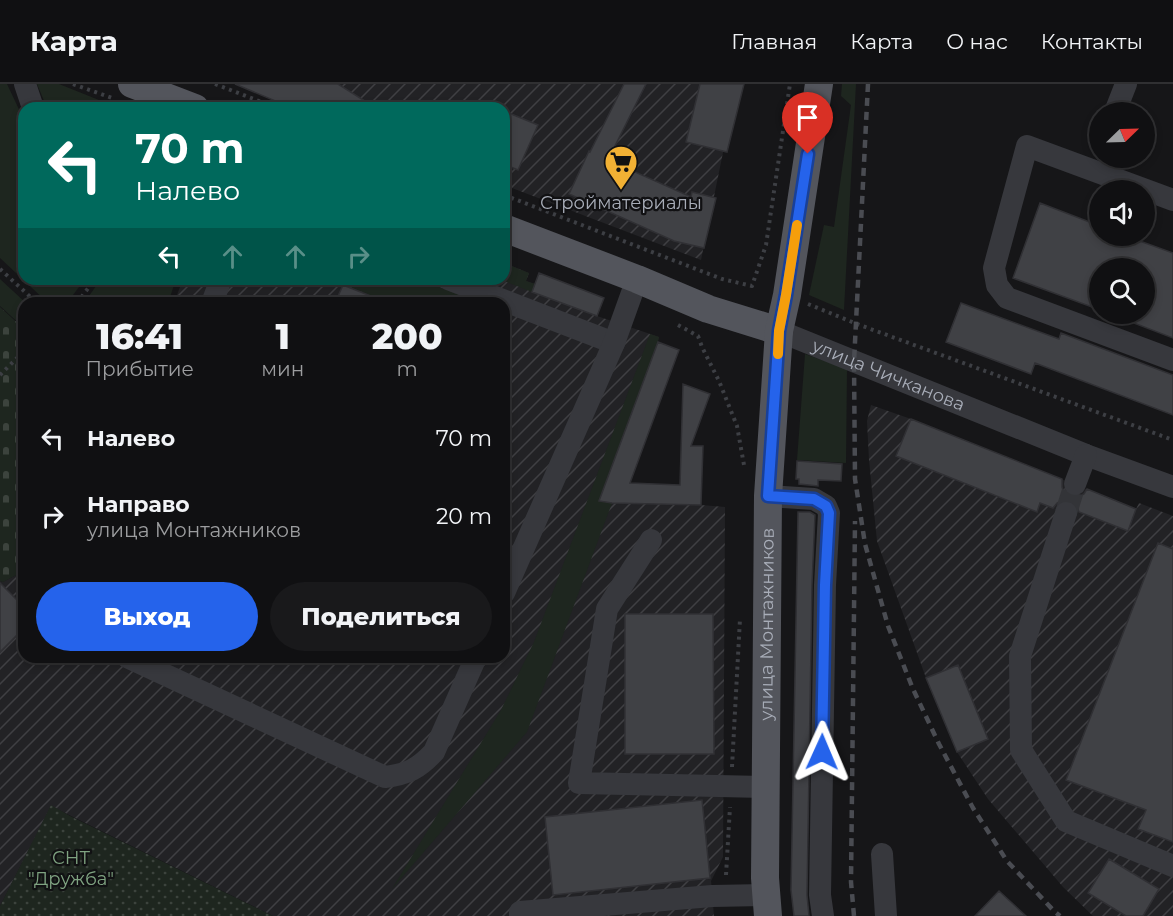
<!DOCTYPE html>
<html lang="ru">
<head>
<meta charset="utf-8">
<style>
  body { margin:0; font-family:Montserrat,sans-serif; background:#19191b; color:#f1f3f6; height:100vh; display:flex; flex-direction:column; font-size:22px; white-space:nowrap }
  * { box-sizing:border-box; margin:0 }
  p { font-size:20px; color:#9c9d9f }
  .icon { flex:none; width:33px; height:33px; fill:none; stroke:currentColor; stroke-width:2; stroke-linecap:round; stroke-linejoin:round }
  .map { position:relative; flex:1; overflow:hidden }
  .side { position:absolute; left:18px; top:213px; width:492px; height:366px; display:flex; flex-direction:column; background:#101012; border-radius:18px; box-shadow:0 3px 9px #0003,0 0 0 2px #303032 }
  .side>* { flex:none }
  .banner { position:absolute; left:18px; top:18px; width:492px; height:183px; border-radius:18px; box-shadow:0 3px 9px #0003,0 0 0 2px #303032; background:#00695c; color:#fff; overflow:hidden }
  .needle { width:39px; rotate:67deg }
  .fabs { position:absolute; left:1089px; top:18px; display:grid; gap:12px }
  .fabs a { display:grid; place-items:center; width:66px; height:66px; border-radius:50%; background:#101012; box-shadow:0 3px 9px #0003,0 0 0 2px #303032; font-size:30px }
  .pin { position:absolute; display:grid; place-items:center; width:51px; height:51px; color:#fff; margin:-62px -26px; border-radius:50% 50% 50% 0; rotate:-45deg; box-shadow:0 0 6px #0007 }
  .pin .icon { rotate:45deg }
  .me { position:absolute; width:66px; margin:-33px; rotate:1deg; stroke-linejoin:round; filter:drop-shadow(0 0 4px #0008) }
  .turn { display:flex; align-items:center; gap:21px; height:126px; padding:0 18px; font-size:27px }
  .turn .icon { width:78px; height:78px; stroke-width:2.5 }
  .turn b { display:block; font-size:42px; line-height:51px }
  .lanes { display:flex; align-items:center; height:57px; padding:0 18px; background:#0003; justify-content:center; gap:30px; direction:ltr }
  .lanes .off { opacity:.35 }
  .eta { display:flex; justify-content:space-evenly; align-items:center; height:102px; text-align:center }
  .eta b { font-size:36px; font-weight:800; line-height:42px }
  .primary-button { display:flex; gap:12px; margin-top:auto; padding:12px 18px }
  .primary-button a { flex:1; height:69px; border-radius:36px; background:#2563eb; color:#fff; font-size:24px; font-weight:800; line-height:69px; text-align:center }
  .primary-button a+a { background:#19191b; color:#f1f3f6 }
  ul { padding:0; list-style:none }
  li { display:flex; align-items:center; gap:18px; height:78px; padding:0 18px }
  li div { flex:1 }
  li b { display:block; font-size:22px }
  li em { font-style:normal }
  header { display:flex; align-items:center; gap:36px; box-sizing:border-box; height:84px; padding:0 30px; background:#101012; border-bottom:2px solid #303032 }
  header strong { font-size:28px }
  nav { display:flex; gap:33px; margin-inline-start:auto; font-size:21px }
  .map>svg:first-child { display:block }
  .industrial { fill:url(#industrial-furrows) }
  .grass { fill:#1e261f }
  .cemetery { fill:url(#cemetery-stones) }
  .garden { fill:url(#garden-dots) }
  .building { fill:#404145; stroke:#303034; stroke-width:1.5 }
  .lines { fill:none; stroke-linecap:round; stroke-linejoin:round }
  .minor-tunnel { stroke:#333438; stroke-width:22; stroke-dasharray:22 11; stroke-linecap:butt }
  .path { stroke:#3d3f44; stroke-width:4; stroke-dasharray:3 4.5; stroke-linecap:butt }
  .minor { stroke:#37383d; stroke-width:22 }
  .major { stroke:#53555c; stroke-width:28 }
  .rail { stroke:#4a4c52; stroke-width:4.5; stroke-dasharray:8 6; stroke-linecap:butt }
  .route-casing { stroke:#184099; stroke-width:15 }
  .route { stroke:#2563eb; stroke-width:10 }
  .slow { stroke:#f59e0b; stroke-width:10 }
  .labels { text-anchor:middle; stroke-width:4.5; stroke-linejoin:round; paint-order:stroke }
  .poi-label { font-size:18px; fill:#a8adb8; stroke:#111113 }
  .street-label { font-size:18px; fill:#a8adb8; stroke:#111113 }
  .park-label { font-size:18px; fill:#7fa381; stroke:#111113 }
</style>
</head>
<body>
<header>
<strong>Карта</strong>
<nav><a>Главная</a><a>Карта</a><a>О нас</a><a>Контакты</a></nav>
</header>
<div class="map">
<svg width="1173" height="832" viewBox="0 0 1173 832">
  <defs>
    <pattern id="industrial-furrows" width="10" height="10" patternUnits="userSpaceOnUse" patternTransform="scale(1.5)"><rect width="10" height="10" fill="#222225"/><path d="M-1 1l2-2M0 10L10 0M9 11l2-2" fill="none" stroke="#3f3f43"/></pattern>
    <pattern id="cemetery-stones" width="16" height="16" patternUnits="userSpaceOnUse" patternTransform="scale(1.5)"><rect width="16" height="16" fill="#1e261f"/><path d="M2 7V4a2 2 0 0 1 4 0v3zM10 15v-3a2 2 0 0 1 4 0v3z" fill="#3c433d"/></pattern>
    <pattern id="garden-dots" width="8" height="8" patternUnits="userSpaceOnUse" patternTransform="scale(1.5)"><rect width="8" height="8" fill="#1e261f"/><path d="M2 2h.1M6 6h.1" fill="none" stroke="#3c433d" stroke-width="1.8" stroke-linecap="round"/></pattern>
  </defs>
  <rect width="100%" height="100%" fill="#161618"/>
  <path class="industrial" d="M 241,0 L 737,0 L 701,176 L 504,101 L 504,24 L 304,24 Z
    M 504,179 L 529,189 L 526,197 L 535,200 L 532,208 L 597,232 L 659,253 L 599,416 L 612,419 L 701,421 L 725,423 L 723,773 L 711,797 L 714,832 L 273,832 L 51,722 L 0,822 L 0,497 L 3,498 L 24,487 L 24,573 L 504,573 L 504,219 L 174,219 L 183,195 L 504,195 Z
    M 871,321 L 911,335 L 1136,425 L 1139,419 L 1173,432 L 1173,832 L 1093,832 L 1063,803 L 988,715 L 957,668 L 926,594 L 877,457 L 869,376 L 867,337 Z"/>
  <path class="grass" d="M 0,0 L 7,0 L 24,36 L 24,195 L 85,195 L 67,219 L 48,219 L 0,174 Z
    M 37,0 L 59,0 L 119,24 L 47,24 Z
    M 842,0 L 856,0 L 844,226 L 809,211 L 824,141 L 834,143 L 851,21 L 841,12 Z
    M 504,179 L 529,189 L 526,197 L 535,200 L 532,208 L 499,195 L 504,195 Z
    M 0,195 L 26,219 L 24,219 L 24,244 L 0,222 Z
    M 101,195 L 176,195 L 168,219 L 84,219 Z
    M 330,195 L 419,195 L 480,219 L 390,219 Z
    M 650,250 L 659,253 L 658,258 L 599,416 L 612,419 L 527,648 L 392,805 L 501,626 L 534,558 Z
    M 805,270 L 847,285 L 846,379 L 797,376 Z"/>
  <path class="cemetery" d="M 0,223 L 24,245 L 24,487 L 3,498 L 0,497 Z"/>
  <path class="garden" d="M 51,721 L 70,732 L 273,832 L 0,832 L 0,822 Z"/>
  <path class="building" d="M 235,0 L 338,0 L 376,24 L 292,24 Z
    M 624,0 L 646,0 L 608,76 L 691,113 L 692,108 L 716,114 L 704,164 L 674,157 L 569,110 L 589,67 L 590,68 Z
    M 700,0 L 744,0 L 727,68 L 686,58 Z
    M 504,27 L 538,41 L 518,86 L 504,80 Z
    M 1040,119 L 1100,142 L 1100,152 L 1126,152 L 1173,169 L 1173,254 L 1113,231 L 1113,230 L 1144,230 L 1144,184 L 1100,184 L 1100,226 L 1013,194 Z
    M 539,189 L 604,214 L 597,232 L 532,208 Z
    M 343,201 L 386,218 L 386,219 L 335,219 Z
    M 961,219 L 1059,255 L 1061,249 L 1173,291 L 1173,331 L 1035,279 L 1031,290 L 946,258 Z
    M 658,258 L 679,266 L 630,399 L 680,401 L 683,300 L 710,310 L 691,362 L 703,362 L 701,421 L 612,419 L 599,417 Z
    M 911,335 L 1062,395 L 1062,403 L 1064,408 L 1070,412 L 1078,413 L 1084,410 L 1087,405 L 1136,425 L 1128,447 L 1079,428 L 1076,420 L 1070,416 L 1063,416 L 1057,419 L 1053,424 L 1040,419 L 1037,428 L 896,372 Z
    M 797,377 L 842,380 L 841,397 L 818,396 L 818,402 L 799,400 L 799,395 L 796,395 Z
    M 798,428 L 810,428 L 815,431 L 812,501 L 807,811 L 809,832 L 794,832 L 791,806 Z
    M 1158,459 L 1173,465 L 1173,758 L 1138,745 L 1146,726 L 1066,696 Z
    M 0,499 L 24,523 L 24,544 L 0,568 Z
    M 625,530 L 713,530 L 714,670 L 625,670 Z
    M 958,581 L 988,655 L 957,668 L 926,594 Z
    M 702,716 L 710,794 L 553,811 L 545,733 Z
    M 1109,775 L 1159,805 L 1143,832 L 1126,832 L 1088,809 Z
    M 999,807 L 1026,832 L 975,832 Z"/>
  <g class="lines">
    <path class="minor-tunnel" d="M 1066,429 L 1075,400"/>
    <path class="path" d="M 73,0 L 112,14
      M 215,0 L 277,24
      M 504,111 L 722,195 L 752,202 L 766,161 L 790,0
      M 0,185 L 37,219
      M 77,219 L 95,195
      M 808,220 L 857,240 L 1173,356
      M 678,241 L 698,252 L 702,263 L 719,297 L 737,342 L 744,381
      M 0,291 L 24,267
      M 732,683 L 740,535
      M 726,791 L 730,723"/>
    <g class="minor">
      <path d="M 25,0 L 33,24"/>
      <path d="M 1115,28 L 1126,0"/>
      <path d="M 1173,116 L 1027,62 L 994,184 L 997,201 L 1007,214 L 1173,276"/>
      <path d="M 448,195 L 614,259"/>
      <path d="M 212,219 L 221,195"/>
      <path id="s1" d="M 779,247 L 1086,371 L 1173,403"/>
      <path d="M 1075,400 L 1086,371"/>
      <path d="M 768,412 L 814,415 L 826,422 L 829,429 L 825,501 L 820,811 L 823,832"/>
      <path d="M 1066,429 L 1020,572 L 1021,666 L 1066,737 L 1173,782"/>
      <path d="M 651,456 L 607,525 L 579,699 L 765,703"/>
      <path d="M 504,509 L 614,259 L 637,195"/>
      <path d="M 127,573 L 385,693 C 408,690 418,685 434,668 L 476,573"/>
      <path d="M 882,770 L 886,832"/>
      <path d="M 520,832 L 520,828 L 712,812 L 766,811"/>
    </g>
    <g class="major">
      <path d="M 132,0 L 195,24"/>
      <path d="M 504,144 L 637,195 L 708,225 L 779,247"/>
      <path id="s2" d="M 768,832 L 765,794 L 768,412 L 779,247 L 787,211 L 819,0"/>
    </g>
    <path class="rail" d="M 868,0 L 854,278 L 855,395 L 865,460 L 888,542 L 913,605 L 939,660 L 973,724 L 1007,777 L 1054,827 L 1060,832
      M 854,832 L 851,798 L 855,437"/>
  </g>
  <g class="lines">
    <g class="route-casing">
      <path id="route" d="M 808,70 L 786,211 L 779,247 L 768,412 L 814,415 L 826,422 L 829,429 L 825,501 L 822,668"/>
    </g>
    <use href="#route" class="route"/>
    <path class="slow" d="M 778,270 L 779,247 L 786,211 L 797,141"/>
  </g>
  <defs>
    <g id="supermarket-pin" transform="scale(1.725)"><path d="M0 17L-7.5 6A9.5 9.5 0 1 1 7.5 6Z" fill="#f2b134" stroke="#111113"/><path d="M-6-5.5h2.5l.6 2H6L4.5 2H-2.5L-4.4-4H-6ZM-1.5 3.2a1.3 1.3 0 1 0 .1 0ZM3 3.2a1.3 1.3 0 1 0 .1 0Z" fill="#111"/></g>
  </defs>
  <g fill-rule="evenodd">
    <use href="#supermarket-pin" x="621" y="78"/>
  </g>
  <g class="labels">
    <g class="poi-label">
      <text x="621" y="125">Стройматериалы</text>
    </g>
    <g class="street-label">
      <text dy="6" stroke="none"><textPath href="#s1" startOffset="118">улица Чичканова</textPath></text>
      <text dy="6" stroke="none"><textPath href="#s2" startOffset="292">улица Монтажников</textPath></text>
    </g>
    <g class="park-label">
      <text x="71" y="780">СНТ<tspan x="71" dy="21">"Дружба"</tspan></text>
    </g>
  </g>
</svg>
<div class="fabs">
<a><svg class="needle" viewBox="-14 -14 28 28"><path d="M0-13l5 13h-10z" fill="#e53935"/><path d="M0 13l5-13h-10z" fill="#9c9d9f"/></svg></a>
<a><svg class="icon" aria-label="sound" viewBox="0 0 24 24"><path d="M4 9h4l5-4v14l-5-4H4zM17 9q2 3 0 6"/></svg></a>
<a><svg class="icon" aria-label="search" viewBox="0 0 24 24"><circle cx="10" cy="10" r="6"/><path d="M15 15l6 6"/></svg></a>
</div>
<div class="pin" style="left:808px;top:70px;background:#d93025"><svg class="icon" aria-label="arrive" viewBox="0 0 24 24"><path d="M6 21V4h12l-3 4 3 4H6"/></svg></div>
<svg class="me" style="left:822px;top:668px" viewBox="-20 -20 40 40"><path d="M0-17L14 15 0 8-14 15z" fill="#2563eb" stroke="#fff" stroke-width="4"/></svg>
<div class="banner">
<div class="turn"><svg class="icon" aria-label="left" viewBox="0 0 24 24"><path d="M17 20v-9H6M10 6l-5 5 5 5"/></svg><div><b>70 m</b>Налево</div></div>
<div class="lanes"><svg class="icon" aria-label="left" viewBox="0 0 24 24"><path d="M17 20v-9H6M10 6l-5 5 5 5"/></svg><svg class="icon off" aria-label="ahead" viewBox="0 0 24 24"><path d="M12 20V5M6 11l6-6 6 6"/></svg><svg class="icon off" aria-label="ahead" viewBox="0 0 24 24"><path d="M12 20V5M6 11l6-6 6 6"/></svg><svg class="icon off" aria-label="right" viewBox="0 0 24 24"><path d="M7 20v-9h11M14 6l5 5-5 5"/></svg></div>
</div>
<section class="side">
<div class="eta">
<div><b>16:41</b><p>Прибытие</p></div>
<div><b>1</b><p>мин</p></div>
<div><b>200</b><p>m</p></div>
</div>
<ul>
<li><svg class="icon" aria-label="left" viewBox="0 0 24 24"><path d="M17 20v-9H6M10 6l-5 5 5 5"/></svg><div><b>Налево</b></div><em>70 m</em></li>
<li><svg class="icon" aria-label="right" viewBox="0 0 24 24"><path d="M7 20v-9h11M14 6l5 5-5 5"/></svg><div><b>Направо</b><p>улица Монтажников</p></div><em>20 m</em></li>
</ul>
<div class="primary-button"><a>Выход</a><a>Поделиться</a></div>
</section>
</div>
</body>
</html>
